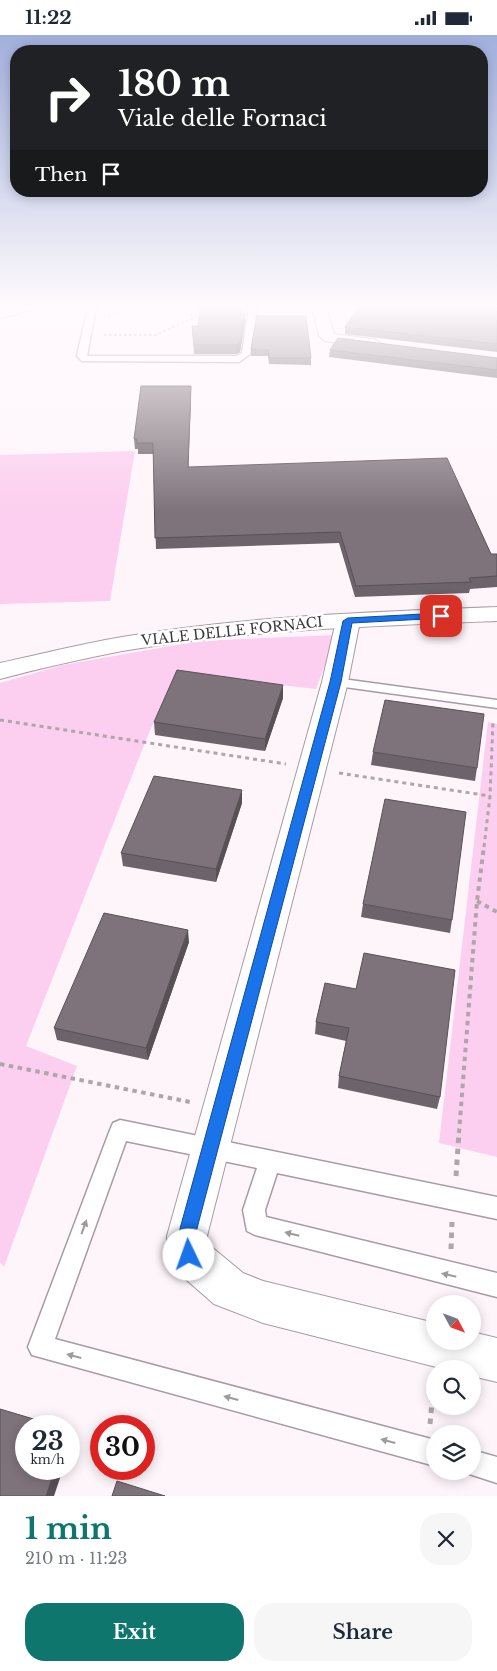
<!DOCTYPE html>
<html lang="en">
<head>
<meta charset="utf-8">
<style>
  body { margin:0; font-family:"Libre Baskerville",serif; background:#f6f6f7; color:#1f2937; height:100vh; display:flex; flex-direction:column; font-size:19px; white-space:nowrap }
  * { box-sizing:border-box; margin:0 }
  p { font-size:16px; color:#747a83 }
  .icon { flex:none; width:28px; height:28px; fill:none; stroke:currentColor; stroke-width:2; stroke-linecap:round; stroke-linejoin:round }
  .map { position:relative; height:1461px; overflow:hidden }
  .details { display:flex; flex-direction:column; background:#fff; flex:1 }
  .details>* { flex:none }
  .banner { position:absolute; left:10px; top:10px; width:478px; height:152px; border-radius:20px; box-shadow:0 2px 12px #0003; background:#202124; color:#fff; overflow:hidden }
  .needle { width:32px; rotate:131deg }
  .fabs { position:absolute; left:426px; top:1260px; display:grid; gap:10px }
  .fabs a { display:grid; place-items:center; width:55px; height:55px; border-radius:50%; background:#fff; box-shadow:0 2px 12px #0003; font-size:25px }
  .speed { position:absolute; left:15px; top:1380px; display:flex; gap:10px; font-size:25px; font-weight:700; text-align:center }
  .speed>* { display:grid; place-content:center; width:65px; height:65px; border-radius:50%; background:#fff; box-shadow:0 2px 12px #0003; line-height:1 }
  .speed small { font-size:12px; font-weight:400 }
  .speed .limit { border:8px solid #d22; background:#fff; color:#111 }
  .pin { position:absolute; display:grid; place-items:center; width:42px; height:42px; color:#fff; margin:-21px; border-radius:10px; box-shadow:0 2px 8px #0006 }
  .me { position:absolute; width:55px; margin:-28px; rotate:357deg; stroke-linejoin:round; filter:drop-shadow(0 0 4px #0008) }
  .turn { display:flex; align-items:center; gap:18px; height:105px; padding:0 25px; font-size:22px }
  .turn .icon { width:65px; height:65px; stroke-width:2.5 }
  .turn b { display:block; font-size:35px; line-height:42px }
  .then { display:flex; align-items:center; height:48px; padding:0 25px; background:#0003; gap:10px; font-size:19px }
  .round { display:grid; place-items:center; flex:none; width:52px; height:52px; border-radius:20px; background:#f6f6f7 }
  .head { display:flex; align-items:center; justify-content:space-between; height:85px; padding:0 25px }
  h1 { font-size:30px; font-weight:800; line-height:38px; color:#0f766e }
  .primary-button { display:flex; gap:10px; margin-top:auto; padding:10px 25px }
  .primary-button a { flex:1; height:58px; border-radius:20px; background:#0f766e; color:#fff; font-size:20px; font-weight:800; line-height:58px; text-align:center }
  .primary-button a+a { background:#f6f6f7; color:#1f2937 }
  .status { display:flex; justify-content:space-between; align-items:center; height:35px; padding:0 25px; background:#fff; direction:ltr }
  .status svg { height:14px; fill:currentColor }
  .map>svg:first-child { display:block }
  .green { fill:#fcceef }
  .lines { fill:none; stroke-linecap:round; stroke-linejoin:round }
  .service-casing { stroke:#a89ba4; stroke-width:3 }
  .minor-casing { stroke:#a89ba4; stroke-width:2 }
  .tertiary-casing { stroke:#a89ba4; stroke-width:2 }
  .path-far3 { stroke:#ada6ab; stroke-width:2; stroke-dasharray:2.5 2.5; stroke-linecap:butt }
  .path-far2 { stroke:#ada6ab; stroke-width:3; stroke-dasharray:4 4; stroke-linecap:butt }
  .path-far1 { stroke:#ada6ab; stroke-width:4; stroke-dasharray:4.5 4.5; stroke-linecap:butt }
  .path { stroke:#ada6ab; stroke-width:5; stroke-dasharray:5.5 5.5; stroke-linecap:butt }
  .service { fill:#fff; fill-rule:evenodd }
  .minor { fill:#fff; fill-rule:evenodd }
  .tertiary { fill:#fff; fill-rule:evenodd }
  .wall { fill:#6d636a }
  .shaded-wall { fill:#595056 }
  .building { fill:#7f737b; stroke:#595056 }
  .oneway { fill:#9e9b9c }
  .route { fill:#1a73e8; stroke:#114b97 }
  .labels { text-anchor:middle; stroke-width:5; stroke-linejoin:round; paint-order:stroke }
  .street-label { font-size:14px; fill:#3c373a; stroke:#fff }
</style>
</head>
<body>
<div class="status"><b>11:22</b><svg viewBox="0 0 49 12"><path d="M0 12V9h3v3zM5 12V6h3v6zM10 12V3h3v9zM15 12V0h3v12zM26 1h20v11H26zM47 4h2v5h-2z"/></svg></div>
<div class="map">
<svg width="497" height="1461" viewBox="0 0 497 1461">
  <rect width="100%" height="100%" fill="#fef5fb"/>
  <path class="green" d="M 135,416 L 110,566 L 0,569 L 0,420 Z
    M 336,600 L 316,654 L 176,638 L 148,700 L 26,1011 L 77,1031 L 4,1232 L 0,1227 L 0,648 L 63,630 L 199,606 Z
    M 488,687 L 497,689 L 497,1122 L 439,1108 Z"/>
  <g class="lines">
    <g class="service-casing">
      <path id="service" d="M 88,272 L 96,272 L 87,321 L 237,321 L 242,318 L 249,272 L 257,272 L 250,319 L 239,327 L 82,326 L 77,321 Z
        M 335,643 L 497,665 L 497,673 L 330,650 L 328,647 L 330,644 Z
        M 120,1085 L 497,1162 L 497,1184 L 277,1138 L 265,1175 L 266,1182 L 497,1238 L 497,1262 L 255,1200 L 247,1196 L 243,1175 L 257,1133 L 126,1106 L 55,1304 L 435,1405 L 435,1431 L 32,1320 L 28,1312 L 110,1095 L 113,1088 Z
        M 472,1415 L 497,1422 L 497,1448 L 463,1437 L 472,1436 Z"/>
    </g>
    <g class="minor-casing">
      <path id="minor" d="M 312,272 L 326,272 L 334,299 L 374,304 L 382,309 L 374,314 L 325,306 L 319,301 Z
        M 348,579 L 356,581 L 360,586 L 348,647 L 207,1201 L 208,1209 L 243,1238 L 263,1246 L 435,1288 L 435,1306 L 472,1306 L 472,1297 L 497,1303 L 497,1347 L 472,1341 L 472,1334 L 444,1334 L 263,1288 L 214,1269 L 174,1234 L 168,1219 L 167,1201 L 322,647 L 336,586 L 340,581 Z"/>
    </g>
    <g class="tertiary-casing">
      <path id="tertiary" d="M 11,272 L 34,272 L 32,275 L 0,283 L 0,275 Z
        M 497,572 L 497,586 C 372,591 246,595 122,616 C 81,624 41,633 0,644 L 0,628 C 41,619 81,609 122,602 C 246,581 372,577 497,572 Z"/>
    </g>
    <path class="path-far3" d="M 108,281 L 139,272
      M 104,300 L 155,300 L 196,282 L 171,272"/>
    <path class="path-far2" d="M 0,685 L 286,729
      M 339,738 L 490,761
      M 484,812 L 490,761 L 493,687"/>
    <path class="path-far1" d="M 477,866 L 497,877
      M 0,1029 L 190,1067
      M 459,1098 L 477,866 L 484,811"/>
    <path class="path" d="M 456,1141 L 459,1097
      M 451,1214 L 452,1187
      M 430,1389 L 434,1345"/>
    <use href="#service" class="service"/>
    <use href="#minor" class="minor"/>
    <use href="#tertiary" class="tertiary"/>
  </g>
  <path class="wall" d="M 497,272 L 497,317 L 345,299 L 345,292 Z
    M 243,279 L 245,279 L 245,287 L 240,317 L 236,319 L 194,319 L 192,291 L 198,291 Z
    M 257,281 L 311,323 L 311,330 L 269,329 L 268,321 L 251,321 L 251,314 Z
    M 330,315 L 497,323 L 497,343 L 329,322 Z
    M 191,351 L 191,361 L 188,432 L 491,519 L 497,519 L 497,552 L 470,554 L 469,558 L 355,562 L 339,508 L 156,514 L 153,419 L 138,419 L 138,414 L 135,414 L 134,404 Z
    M 283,663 L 265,716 L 155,700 L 154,687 Z
    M 373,717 L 477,733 L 475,746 L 371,730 Z
    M 242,768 L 216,847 L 123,831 L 121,818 Z
    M 363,869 L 452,885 L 450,898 L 361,882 Z
    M 189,907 L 148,1025 L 57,1005 L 54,993 Z
    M 325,948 L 440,1062 L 437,1074 L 338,1053 L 339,1041 L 346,1006 L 315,999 L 316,987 Z"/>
  <path class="shaded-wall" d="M 245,279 L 245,287 L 240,317 L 236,319 L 236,310 Z
    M 191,351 L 191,361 L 188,442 L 188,432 Z
    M 283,650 L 283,663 L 265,716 L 265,704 Z
    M 242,755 L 242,768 L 216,847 L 216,834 Z
    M 188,895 L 189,907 L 148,1025 L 146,1013 Z
    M 69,1396 L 72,1405 L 69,1415 Z
    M 55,1434 L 63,1434 L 54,1461 L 46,1461 Z"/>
  <path class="building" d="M 200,272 L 243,272 L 242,279 L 245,279 L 240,308 L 236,310 L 194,310 L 192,291 L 198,291 Z
    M 359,272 L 497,272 L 497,309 L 345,292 Z
    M 257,281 L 306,281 L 311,323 L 269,323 L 268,315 L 251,314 Z
    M 338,303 L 497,323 L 497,335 L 330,315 Z
    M 141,351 L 191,351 L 188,432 L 447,423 L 491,519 L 497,519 L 497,541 L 469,543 L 471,547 L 356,551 L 340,497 L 155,503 L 153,408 L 137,408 L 137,404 L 134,404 Z
    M 177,635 L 283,650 L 265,704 L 154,687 Z
    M 385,665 L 484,679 L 477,733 L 373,717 Z
    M 154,741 L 242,755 L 216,834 L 121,818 Z
    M 385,764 L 466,777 L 452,885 L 363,869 Z
    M 104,878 L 188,895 L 146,1013 L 54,993 Z
    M 364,918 L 455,935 L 440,1062 L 339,1041 L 349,993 L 316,987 L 325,948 L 356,954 Z
    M 0,1374 L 57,1391 L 26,1391 L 26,1434 L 55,1434 L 46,1461 L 0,1461 Z
    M 117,1446 L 165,1461 L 112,1461 Z"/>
  <defs><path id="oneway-solid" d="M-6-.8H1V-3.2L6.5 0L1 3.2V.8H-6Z" transform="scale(1.25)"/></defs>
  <g class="oneway">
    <use href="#oneway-solid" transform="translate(84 1192) rotate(-70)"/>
    <use href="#oneway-solid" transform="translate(292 1199) rotate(-166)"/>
    <use href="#oneway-solid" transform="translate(449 1240) rotate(-167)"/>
    <use href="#oneway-solid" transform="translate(74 1321) rotate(-165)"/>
    <use href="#oneway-solid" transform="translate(231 1363) rotate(-165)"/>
    <use href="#oneway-solid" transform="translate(388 1406) rotate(-165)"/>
  </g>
  <linearGradient id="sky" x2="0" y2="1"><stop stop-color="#a1afdc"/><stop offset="0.57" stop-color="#fffafd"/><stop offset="1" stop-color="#fffafd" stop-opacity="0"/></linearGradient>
  <rect width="497" height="476" fill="url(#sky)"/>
  <path class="route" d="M 441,578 L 444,579 L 444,583 L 352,588 L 341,647 L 195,1201 L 198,1220 L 195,1226 L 189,1228 L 183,1226 L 178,1201 L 330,647 L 343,586 L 348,583 Z"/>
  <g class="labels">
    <g class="street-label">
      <text transform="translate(232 596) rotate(-6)" y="5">VIALE DELLE FORNACI</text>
    </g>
  </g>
</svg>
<div class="fabs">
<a><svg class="needle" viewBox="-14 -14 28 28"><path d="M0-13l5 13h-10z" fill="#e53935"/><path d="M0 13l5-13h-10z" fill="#747a83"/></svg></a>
<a><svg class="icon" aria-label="search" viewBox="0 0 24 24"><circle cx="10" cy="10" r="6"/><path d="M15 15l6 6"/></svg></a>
<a><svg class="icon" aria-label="layers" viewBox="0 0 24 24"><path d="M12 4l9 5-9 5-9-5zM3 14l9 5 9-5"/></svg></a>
</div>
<div class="speed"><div>23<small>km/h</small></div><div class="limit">30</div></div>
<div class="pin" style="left:441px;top:581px;background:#d93025"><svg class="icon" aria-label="arrive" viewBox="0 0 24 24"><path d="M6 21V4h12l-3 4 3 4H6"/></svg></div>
<svg class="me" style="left:189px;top:1220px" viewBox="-20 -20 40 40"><circle r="19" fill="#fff"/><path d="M0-13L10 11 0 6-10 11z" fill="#1a73e8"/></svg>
<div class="banner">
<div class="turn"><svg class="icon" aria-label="right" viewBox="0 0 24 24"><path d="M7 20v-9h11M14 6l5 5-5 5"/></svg><div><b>180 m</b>Viale delle Fornaci</div></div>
<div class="then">Then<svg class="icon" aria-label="arrive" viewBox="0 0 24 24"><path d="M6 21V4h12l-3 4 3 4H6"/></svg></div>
</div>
</div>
<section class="details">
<div class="head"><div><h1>1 min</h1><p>210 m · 11:23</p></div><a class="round"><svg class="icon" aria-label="close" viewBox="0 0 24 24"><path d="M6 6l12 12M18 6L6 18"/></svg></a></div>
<div class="primary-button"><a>Exit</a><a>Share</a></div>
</section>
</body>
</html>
